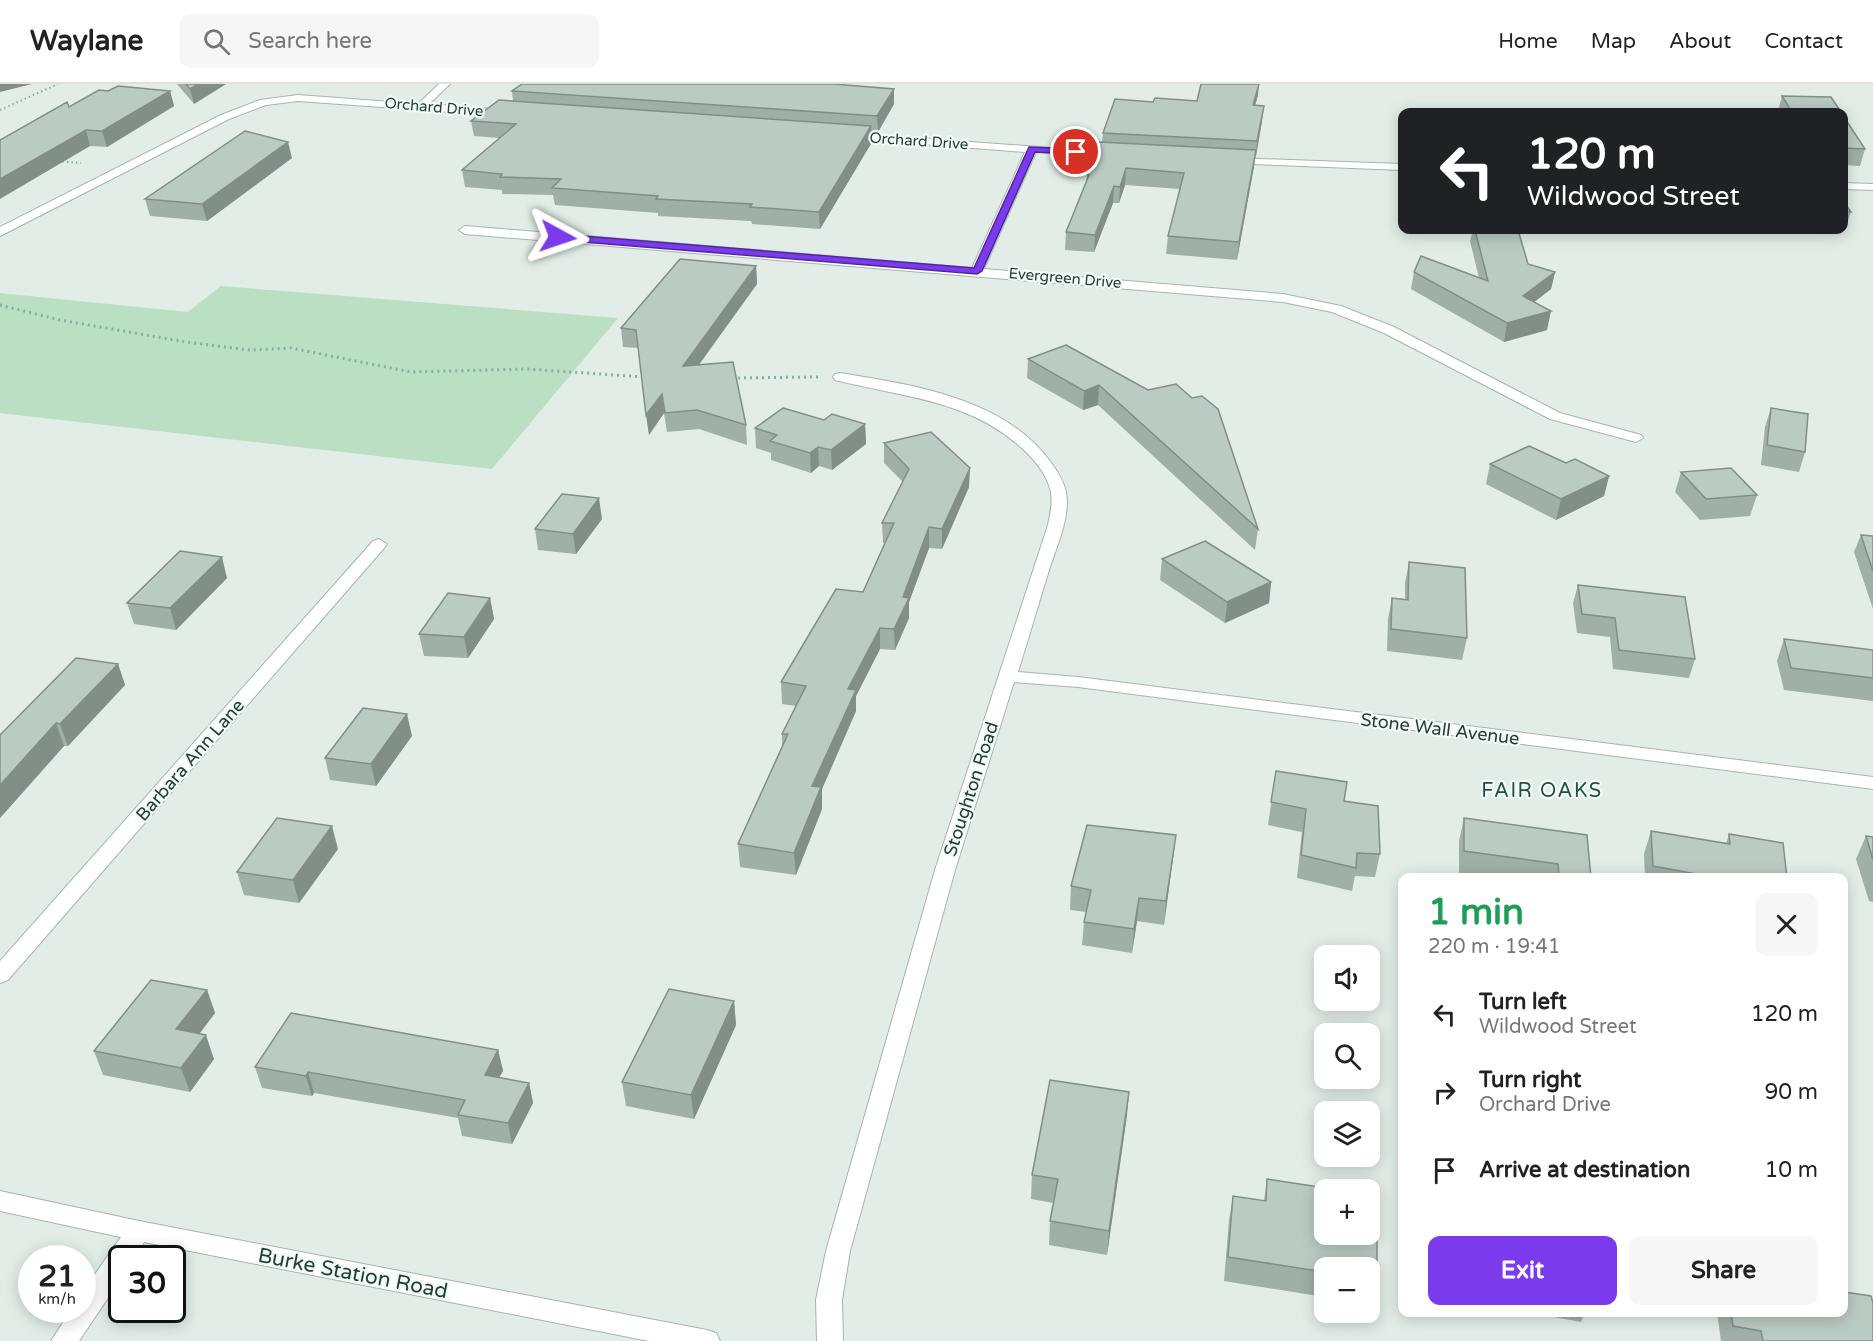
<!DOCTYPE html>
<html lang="en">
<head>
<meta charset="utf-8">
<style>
  body { margin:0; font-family:"Varela Round",sans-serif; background:#f6f6f6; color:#222; height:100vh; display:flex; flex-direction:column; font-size:22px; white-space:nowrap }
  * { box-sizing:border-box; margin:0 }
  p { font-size:20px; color:#767676 }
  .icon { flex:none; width:33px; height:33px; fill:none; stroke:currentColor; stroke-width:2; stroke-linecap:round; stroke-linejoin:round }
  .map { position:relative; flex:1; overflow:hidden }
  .drawer { position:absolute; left:1398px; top:789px; width:450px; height:444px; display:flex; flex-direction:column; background:#fff; border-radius:12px; box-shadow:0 3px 15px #0003 }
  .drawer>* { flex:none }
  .guide { position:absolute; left:1398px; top:24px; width:450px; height:126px; border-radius:12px; box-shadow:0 3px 15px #0003; background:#202124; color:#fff; overflow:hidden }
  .tools { position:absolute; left:1314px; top:861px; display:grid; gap:12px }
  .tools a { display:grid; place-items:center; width:66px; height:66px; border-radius:12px; background:#fff; box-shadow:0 3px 15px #0003; font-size:30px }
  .speed { position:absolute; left:18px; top:1161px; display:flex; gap:12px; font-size:30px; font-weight:700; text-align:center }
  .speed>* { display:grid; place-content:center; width:78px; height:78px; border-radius:50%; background:#fff; box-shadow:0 3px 15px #0003; line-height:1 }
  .speed small { font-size:15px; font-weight:400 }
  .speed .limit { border:3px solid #111; border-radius:9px; background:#fff; color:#111 }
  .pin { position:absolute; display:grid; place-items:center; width:51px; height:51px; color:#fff; margin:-26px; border:3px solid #fff; border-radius:50%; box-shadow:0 2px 6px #0007 }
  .me { position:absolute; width:66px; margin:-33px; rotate:95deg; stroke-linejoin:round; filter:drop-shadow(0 0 4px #0008) }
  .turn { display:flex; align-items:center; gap:21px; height:126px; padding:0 30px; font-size:27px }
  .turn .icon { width:78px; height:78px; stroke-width:2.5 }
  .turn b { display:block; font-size:42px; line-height:51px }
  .round { display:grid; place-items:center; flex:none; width:63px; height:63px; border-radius:12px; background:#f6f6f6 }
  .overview { display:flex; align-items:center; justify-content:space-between; height:102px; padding:0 30px }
  h1 { font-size:36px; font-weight:700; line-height:45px; color:#1e9e55 }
  .button { display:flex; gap:12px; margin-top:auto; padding:12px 30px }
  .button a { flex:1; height:69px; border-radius:12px; background:#7c3aed; color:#fff; font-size:24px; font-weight:700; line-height:69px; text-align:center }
  .button a+a { background:#f6f6f6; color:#222 }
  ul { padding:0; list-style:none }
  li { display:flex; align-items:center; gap:18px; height:78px; padding:0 30px }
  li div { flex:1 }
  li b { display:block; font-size:22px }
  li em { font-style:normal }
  header { display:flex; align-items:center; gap:36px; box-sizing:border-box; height:84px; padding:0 30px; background:#fff; border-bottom:2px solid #e0e0e0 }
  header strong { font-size:28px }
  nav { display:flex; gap:33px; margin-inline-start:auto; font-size:21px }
  .search { width:420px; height:54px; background:#f6f6f6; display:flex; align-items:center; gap:15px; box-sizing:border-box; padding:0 21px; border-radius:12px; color:#767676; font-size:22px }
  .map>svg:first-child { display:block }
  .green { fill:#badfc2 }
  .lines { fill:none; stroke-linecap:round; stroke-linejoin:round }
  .minor-casing { stroke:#a4b5af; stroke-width:2 }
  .tertiary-casing { stroke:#a4b5af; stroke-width:2 }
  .path-far1 { stroke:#81b2a1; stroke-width:2; stroke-dasharray:1.5 3; stroke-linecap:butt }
  .path { stroke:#81b2a1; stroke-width:3; stroke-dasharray:2 4; stroke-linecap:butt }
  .minor { fill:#fff; fill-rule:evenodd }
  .tertiary { fill:#fff; fill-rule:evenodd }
  .wall { fill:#a0afa8 }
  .shaded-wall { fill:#828e88 }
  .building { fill:#bacbc3; stroke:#828e88; stroke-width:1.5 }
  .route { fill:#7c3aed; stroke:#51269a; stroke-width:1.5 }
  .labels { text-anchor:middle; stroke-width:4.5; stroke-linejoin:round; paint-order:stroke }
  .far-street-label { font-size:15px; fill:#213f36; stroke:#f3f9f6 }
  .street-label { font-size:18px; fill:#213f36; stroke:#f3f9f6 }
  .neighbourhood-label { font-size:20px; letter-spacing:1.5px; fill:#1c5243; stroke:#f3f9f6 }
  .near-street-label { font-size:21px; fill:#213f36; stroke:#f3f9f6 }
</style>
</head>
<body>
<header>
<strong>Waylane</strong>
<div class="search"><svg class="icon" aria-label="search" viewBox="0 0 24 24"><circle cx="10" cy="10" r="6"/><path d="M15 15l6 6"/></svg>Search here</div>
<nav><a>Home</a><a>Map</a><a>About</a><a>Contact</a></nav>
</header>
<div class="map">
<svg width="1873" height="1257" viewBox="0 0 1873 1257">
  <rect width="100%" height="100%" fill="#e2ede8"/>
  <path class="green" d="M 221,202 L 618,234 L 492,385 L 0,329 L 0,209 L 188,228 Z"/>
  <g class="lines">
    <g class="minor-casing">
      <path id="minor" d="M 439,0 L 450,0 L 429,20 L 507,26 L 512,29 L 507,32 L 298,17 L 266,21 L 229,35 L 0,152 L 0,143 L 221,31 L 260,16 L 298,11 L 418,20 Z
        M 848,49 L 1121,69 L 1121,73 L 1117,74 L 1036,68 L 984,185 L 1283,210 L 1341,222 L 1394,243 L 1560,329 L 1641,351 L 1643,354 L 1636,358 L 1550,335 L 1384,249 L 1332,228 L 1283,218 L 465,150 L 459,146 L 465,142 L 972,184 L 1025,68 L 844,54 L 844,50 Z
        M 1232,74 L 1402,80 L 1402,86 L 1228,79 L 1227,77 Z
        M 1844,99 L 1873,100 L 1873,106 L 1844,105 Z
        M 840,289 C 913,301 1006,314 1052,380 C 1060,391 1067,403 1067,417 C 1067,440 1057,462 1050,483 C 1039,518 1029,553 1018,588 L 1078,593 L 1873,693 L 1873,705 L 1078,603 L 1014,598 L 955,786 L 850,1167 L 842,1216 L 843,1257 L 817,1257 L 816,1216 L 826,1167 L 935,786 L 1048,441 C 1050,430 1053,420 1051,409 C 1048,392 1037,379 1025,367 C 972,316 903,313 835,296 L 833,293 L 835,290 Z
        M 379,455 L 387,460 L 385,463 L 8,896 L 0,899 L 0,877 L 373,457 Z
        M 139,1137 L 148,1140 L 151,1147 L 134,1174 L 122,1174 L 122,1193 L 79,1257 L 51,1257 L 71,1226 L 82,1226 L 82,1209 L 130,1140 Z"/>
    </g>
    <g class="tertiary-casing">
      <path id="tertiary" d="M 0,1107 L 139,1137 L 707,1246 L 716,1249 L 720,1257 L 649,1257 L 139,1157 L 0,1127 Z"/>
    </g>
    <path class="path-far1" d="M 0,26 L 58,0
      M 58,77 L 81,79"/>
    <path class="path" d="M 0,221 L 60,236 L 186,258 L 250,266 L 291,264 L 411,288 L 527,285 L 644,293
      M 732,294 L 818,293"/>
    <use href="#minor" class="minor"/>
    <use href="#tertiary" class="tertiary"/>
  </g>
  <path class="wall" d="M 177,0 L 226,0 L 194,20 Z
    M 894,5 L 894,20 L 878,48 L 871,48 L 872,58 L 820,145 L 752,140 L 751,137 L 658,132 L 658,129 L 555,121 L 553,111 L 502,110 L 502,106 L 465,103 L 462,86 L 499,54 L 474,52 L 471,37 L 513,17 L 512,7 Z
    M 108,7 L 170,7 L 174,22 L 107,63 L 90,62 L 69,23 Z
    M 1258,11 L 1255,22 L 1262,37 L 1256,72 L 1255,72 L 1237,176 L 1166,170 L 1168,152 L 1180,105 L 1125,101 L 1119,119 L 1113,119 L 1094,168 L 1065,166 L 1066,148 L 1086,98 L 1087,90 L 1102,58 L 1103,49 L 1153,18 L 1197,17 Z
    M 1782,12 L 1841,28 L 1778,28 L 1778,27 Z
    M 1844,33 L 1865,65 L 1860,82 L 1844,81 Z
    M 292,74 L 207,137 L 150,132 L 145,115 Z
    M 1844,118 L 1851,128 L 1845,145 L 1844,145 Z
    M 1473,146 L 1518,146 L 1528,180 L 1555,188 L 1551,205 L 1534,218 L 1547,246 L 1504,258 L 1411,205 L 1414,188 L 1479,194 L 1470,157 Z
    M 756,182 L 757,200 L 699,281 L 746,341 L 747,361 L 699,345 L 667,348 L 664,329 L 649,351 L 638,264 L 623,263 L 621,244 Z
    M 1028,275 L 1148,306 L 1192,314 L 1258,445 L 1255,466 L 1098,321 L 1083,326 L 1027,294 Z
    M 1771,324 L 1805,368 L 1799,388 L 1761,381 L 1765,343 Z
    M 824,336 L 865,340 L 866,360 L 832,386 L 819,382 L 811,389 L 771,376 L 771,369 L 756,364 L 755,344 Z
    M 884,359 L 969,403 L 942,465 L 929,464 L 909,518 L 909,534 L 895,566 L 880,565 L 856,612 L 856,627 L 822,705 L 822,725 L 796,791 L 740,783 L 738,760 L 782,662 L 782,650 L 796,622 L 782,620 L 781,598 L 863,508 L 885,459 L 883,459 L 882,439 L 903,398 L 884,379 Z
    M 1566,379 L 1609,392 L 1604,412 L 1556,436 L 1486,400 L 1490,380 Z
    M 1681,388 L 1757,411 L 1750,432 L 1700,436 L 1675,408 Z
    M 602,435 L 576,470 L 538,466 L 535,445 Z
    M 1861,451 L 1873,452 L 1873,525 L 1854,468 Z
    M 1162,475 L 1271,498 L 1269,519 L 1225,539 L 1160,496 Z
    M 1409,478 L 1467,554 L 1462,576 L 1387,567 L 1388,535 L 1392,514 L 1405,515 L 1405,499 Z
    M 227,494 L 176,546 L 134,540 L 127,519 Z
    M 1578,501 L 1695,575 L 1689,594 L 1613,585 L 1610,553 L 1577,549 L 1573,519 Z
    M 490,514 L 494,535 L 468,574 L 424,572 L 419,550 Z
    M 1784,555 L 1873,566 L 1873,617 L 1784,606 L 1777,577 Z
    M 118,580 L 125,601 L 68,662 L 64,662 L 0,734 L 0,651 Z
    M 412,652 L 376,702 L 330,696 L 325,674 Z
    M 1276,687 L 1344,717 L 1380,770 L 1375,793 L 1355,792 L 1352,807 L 1297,794 L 1302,748 L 1268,741 Z
    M 1464,734 L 1591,794 L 1484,794 L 1459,790 L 1459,757 Z
    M 1651,747 L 1726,760 L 1729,750 L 1787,794 L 1645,794 L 1644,770 Z
    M 1176,751 L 1164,841 L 1137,837 L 1132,869 L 1082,861 L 1084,838 L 1086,828 L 1070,826 L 1071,802 Z
    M 1866,752 L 1873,753 L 1873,818 L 1869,817 L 1856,775 Z
    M 338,765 L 299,819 L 244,811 L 237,788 Z
    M 207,906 L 215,929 L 199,950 L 214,975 L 190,1008 L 103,991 L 94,967 Z
    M 734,917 L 736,941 L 694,1035 L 626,1022 L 622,998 Z
    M 498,966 L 503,987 L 499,993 L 529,999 L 533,1019 L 512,1060 L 462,1052 L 458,1034 L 314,1009 L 312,1012 L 262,1004 L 255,983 Z
    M 1127,1031 L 1107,1171 L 1049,1161 L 1050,1137 L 1054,1119 L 1031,1115 L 1032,1091 Z
    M 1267,1095 L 1339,1106 L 1324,1106 L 1324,1150 L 1370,1150 L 1370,1110 L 1377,1111 L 1377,1196 L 1372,1220 L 1370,1220 L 1370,1184 L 1324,1184 L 1324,1213 L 1224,1197 L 1229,1136 L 1233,1112 L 1264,1117 Z
    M 1527,1228 L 1585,1228 L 1581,1238 Z
    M 1717,1228 L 1844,1228 L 1873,1257 L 1721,1257 Z"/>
  <path class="shaded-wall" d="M 0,0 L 32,0 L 0,8 Z
    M 198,0 L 226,0 L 194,20 L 190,5 Z
    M 1259,0 L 1258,11 L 1251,36 L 1253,21 Z
    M 894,5 L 894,20 L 878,48 L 877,32 Z
    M 170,7 L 174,22 L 107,63 L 102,47 Z
    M 1264,22 L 1262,37 L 1256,72 L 1257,57 Z
    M 871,42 L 872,58 L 820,145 L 819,128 Z
    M 86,46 L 90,62 L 0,115 L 0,95 Z
    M 288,58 L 292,74 L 207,137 L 202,120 Z
    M 1256,66 L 1254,83 L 1237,176 L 1239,158 Z
    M 1126,84 L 1125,101 L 1119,119 L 1120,103 Z
    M 1114,102 L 1113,119 L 1094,168 L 1095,151 Z
    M 756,182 L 757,200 L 684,301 L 683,282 Z
    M 1555,188 L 1551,205 L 1519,230 L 1523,212 Z
    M 1551,227 L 1547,246 L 1504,258 L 1507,239 Z
    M 1099,301 L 1098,321 L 1083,326 L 1084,307 Z
    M 662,310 L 664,329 L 649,351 L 646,331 Z
    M 865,340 L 866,360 L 832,386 L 831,366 Z
    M 818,363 L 819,382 L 811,389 L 810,369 Z
    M 970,384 L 969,403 L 942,465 L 942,445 Z
    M 1609,392 L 1604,412 L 1556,436 L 1561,415 Z
    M 599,414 L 602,435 L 576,470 L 573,450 Z
    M 929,443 L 929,464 L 909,518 L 909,534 L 895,566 L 894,545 L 903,513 Z
    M 222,473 L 227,494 L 176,546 L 170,524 Z
    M 1271,498 L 1269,519 L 1225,539 L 1227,518 Z
    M 490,514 L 494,535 L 468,574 L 464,553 Z
    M 880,544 L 880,565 L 856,612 L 856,627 L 822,705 L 822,725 L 796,791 L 794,769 L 812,702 L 848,605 Z
    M 118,580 L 125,601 L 68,662 L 60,640 Z
    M 407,630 L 412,652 L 376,702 L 371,680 Z
    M 56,639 L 64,662 L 0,734 L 0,701 Z
    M 332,742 L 338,765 L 299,819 L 293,796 Z
    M 1176,751 L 1173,774 L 1164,841 L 1166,817 Z
    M 1139,814 L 1137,837 L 1132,869 L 1134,845 Z
    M 207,906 L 215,929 L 185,969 L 176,945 Z
    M 734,917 L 736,941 L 694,1035 L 691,1011 Z
    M 206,951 L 214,975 L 190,1008 L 181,984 Z
    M 498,966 L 503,987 L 489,1011 L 485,991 Z
    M 308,988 L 314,1009 L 312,1012 L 306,992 Z
    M 529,999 L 533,1019 L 512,1060 L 508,1039 Z
    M 1129,1008 L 1127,1031 L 1107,1171 L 1109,1147 Z"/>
  <path class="building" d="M 186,0 L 198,0 L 190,5 Z
    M 522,0 L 834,0 L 894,5 L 877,32 L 512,7 Z
    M 1201,0 L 1259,0 L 1253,21 L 1264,22 L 1257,57 L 1103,49 L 1115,15 L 1153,18 L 1155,14 L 1197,17 Z
    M 118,2 L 170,7 L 102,47 L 86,46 L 0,95 L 0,56 L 67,18 L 69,23 L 99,6 L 108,7 Z
    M 1782,12 L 1831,13 L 1841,28 L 1792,28 Z
    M 499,16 L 871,42 L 819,128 L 750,123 L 752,120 L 656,115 L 658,112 L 552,104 L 561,95 L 500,93 L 502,90 L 462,86 L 516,40 L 471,37 Z
    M 1844,33 L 1865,65 L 1844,64 Z
    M 245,47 L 288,58 L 202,120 L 145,115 Z
    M 1099,58 L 1256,66 L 1239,158 L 1168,152 L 1184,89 L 1126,84 L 1120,103 L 1114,102 L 1095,151 L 1066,148 L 1089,91 L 1087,90 Z
    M 1844,118 L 1851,128 L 1844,127 Z
    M 1475,146 L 1518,146 L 1528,180 L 1555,188 L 1523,212 L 1551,227 L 1507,239 L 1414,188 L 1421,172 L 1488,197 Z
    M 680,175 L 756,182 L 683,282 L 733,278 L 746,341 L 697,326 L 665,329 L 662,310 L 646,331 L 636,246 L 621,244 Z
    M 1066,261 L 1148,306 L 1176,300 L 1192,314 L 1202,312 L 1218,325 L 1258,445 L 1099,301 L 1084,307 L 1028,275 Z
    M 783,324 L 824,336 L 832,330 L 865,340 L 831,366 L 818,363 L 810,369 L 770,357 L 777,351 L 755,344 Z
    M 1771,324 L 1808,330 L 1805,368 L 1767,361 Z
    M 931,348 L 970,384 L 942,445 L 929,443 L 903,513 L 909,514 L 894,545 L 880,544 L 848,605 L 856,606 L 812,702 L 821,703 L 794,769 L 738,760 L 788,650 L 782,650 L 806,602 L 781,598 L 836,505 L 863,508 L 894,439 L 882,439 L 909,385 L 884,359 Z
    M 1529,362 L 1566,379 L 1575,375 L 1609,392 L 1561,415 L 1490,380 Z
    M 1731,384 L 1757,411 L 1706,415 L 1681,388 Z
    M 562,410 L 599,414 L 573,450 L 535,445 Z
    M 1861,451 L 1873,452 L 1873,487 Z
    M 1205,457 L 1271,498 L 1227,518 L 1162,475 Z
    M 180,467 L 222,473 L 170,524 L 127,519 Z
    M 1409,478 L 1465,484 L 1467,554 L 1391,545 L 1392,514 L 1408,516 Z
    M 1578,501 L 1685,513 L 1695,575 L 1619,566 L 1615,534 L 1582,530 Z
    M 448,509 L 490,514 L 464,553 L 419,550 Z
    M 1784,555 L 1873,566 L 1873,594 L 1791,584 Z
    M 76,574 L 118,580 L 60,640 L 56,639 L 0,701 L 0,651 Z
    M 363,624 L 407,630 L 371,680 L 325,674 Z
    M 1276,687 L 1347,698 L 1344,717 L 1378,722 L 1380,770 L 1357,769 L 1356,784 L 1301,771 L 1306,725 L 1271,718 Z
    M 277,734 L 332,742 L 293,796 L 237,788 Z
    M 1464,734 L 1587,751 L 1591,794 L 1559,793 L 1558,780 L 1464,767 Z
    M 1087,741 L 1176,751 L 1166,817 L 1139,814 L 1134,845 L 1084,838 L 1091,806 L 1071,802 Z
    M 1651,747 L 1730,760 L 1729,750 L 1783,759 L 1787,794 L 1718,794 L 1653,782 Z
    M 1866,752 L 1873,753 L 1873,776 Z
    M 151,896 L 207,906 L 176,945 L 206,951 L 181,984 L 94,967 Z
    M 669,905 L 734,917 L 691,1011 L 622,998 Z
    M 291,929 L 498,966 L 485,991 L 529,999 L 508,1039 L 458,1031 L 465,1016 L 308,988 L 306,992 L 255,983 Z
    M 1050,996 L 1129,1008 L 1109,1147 L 1050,1137 L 1058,1095 L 1032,1091 Z
    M 1267,1095 L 1339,1106 L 1324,1106 L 1324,1150 L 1370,1150 L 1370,1110 L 1377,1111 L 1377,1196 L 1370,1195 L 1370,1184 L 1324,1184 L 1324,1188 L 1228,1173 L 1233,1112 L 1266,1117 Z
    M 1844,1208 L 1871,1212 L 1873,1219 L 1873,1257 L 1763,1257 L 1761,1247 L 1733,1242 L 1731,1228 L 1844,1228 Z"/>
  <path class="route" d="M 1029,63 L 1076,65 L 1080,68 L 1076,70 L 1035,68 L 982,187 L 977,190 L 558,156 L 554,153 L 558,150 L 974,184 Z"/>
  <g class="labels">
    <g class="far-street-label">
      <text transform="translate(434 23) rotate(5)" y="5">Orchard Drive</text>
      <text transform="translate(919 57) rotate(4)" y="5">Orchard Drive</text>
      <text transform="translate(1065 194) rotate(5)" y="5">Evergreen Drive</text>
    </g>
    <g class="street-label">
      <text transform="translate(1440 645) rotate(7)" y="6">Stone Wall Avenue</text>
      <text transform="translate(190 676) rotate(-49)" y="6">Barbara Ann Lane</text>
      <text transform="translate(971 705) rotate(-72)" y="6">Stoughton Road</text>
    </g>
    <g class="neighbourhood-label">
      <text x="1542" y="713">FAIR OAKS</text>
    </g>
    <g class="near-street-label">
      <text transform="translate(353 1189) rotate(11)" y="7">Burke Station Road</text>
    </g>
  </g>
</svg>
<div class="tools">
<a><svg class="icon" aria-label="sound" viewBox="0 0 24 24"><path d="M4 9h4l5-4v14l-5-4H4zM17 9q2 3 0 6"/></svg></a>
<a><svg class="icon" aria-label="search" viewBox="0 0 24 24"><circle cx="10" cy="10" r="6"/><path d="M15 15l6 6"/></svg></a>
<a><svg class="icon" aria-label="layers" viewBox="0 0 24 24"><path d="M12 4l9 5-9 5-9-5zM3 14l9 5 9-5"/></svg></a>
<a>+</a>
<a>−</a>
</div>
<div class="speed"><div>21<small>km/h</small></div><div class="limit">30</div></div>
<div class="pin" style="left:1076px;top:68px;background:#d93025"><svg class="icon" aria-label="arrive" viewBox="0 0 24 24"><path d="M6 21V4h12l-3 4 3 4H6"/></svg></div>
<svg class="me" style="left:558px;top:153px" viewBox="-20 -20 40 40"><path d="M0-17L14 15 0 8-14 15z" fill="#7c3aed" stroke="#fff" stroke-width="4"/></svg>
<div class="guide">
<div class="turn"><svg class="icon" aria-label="left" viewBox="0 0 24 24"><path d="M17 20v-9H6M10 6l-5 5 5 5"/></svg><div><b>120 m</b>Wildwood Street</div></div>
</div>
<section class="drawer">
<div class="overview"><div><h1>1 min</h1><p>220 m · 19:41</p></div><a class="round"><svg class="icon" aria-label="close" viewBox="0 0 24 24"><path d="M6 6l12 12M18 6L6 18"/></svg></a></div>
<ul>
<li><svg class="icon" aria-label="left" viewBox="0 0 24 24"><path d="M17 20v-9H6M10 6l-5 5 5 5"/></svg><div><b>Turn left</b><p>Wildwood Street</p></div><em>120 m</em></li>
<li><svg class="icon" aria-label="right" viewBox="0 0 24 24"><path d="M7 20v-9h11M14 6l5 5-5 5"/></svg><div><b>Turn right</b><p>Orchard Drive</p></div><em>90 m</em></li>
<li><svg class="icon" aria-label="arrive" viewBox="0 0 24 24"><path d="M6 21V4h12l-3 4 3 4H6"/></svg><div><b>Arrive at destination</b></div><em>10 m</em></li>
</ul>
<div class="button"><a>Exit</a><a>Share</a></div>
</section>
</div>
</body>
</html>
